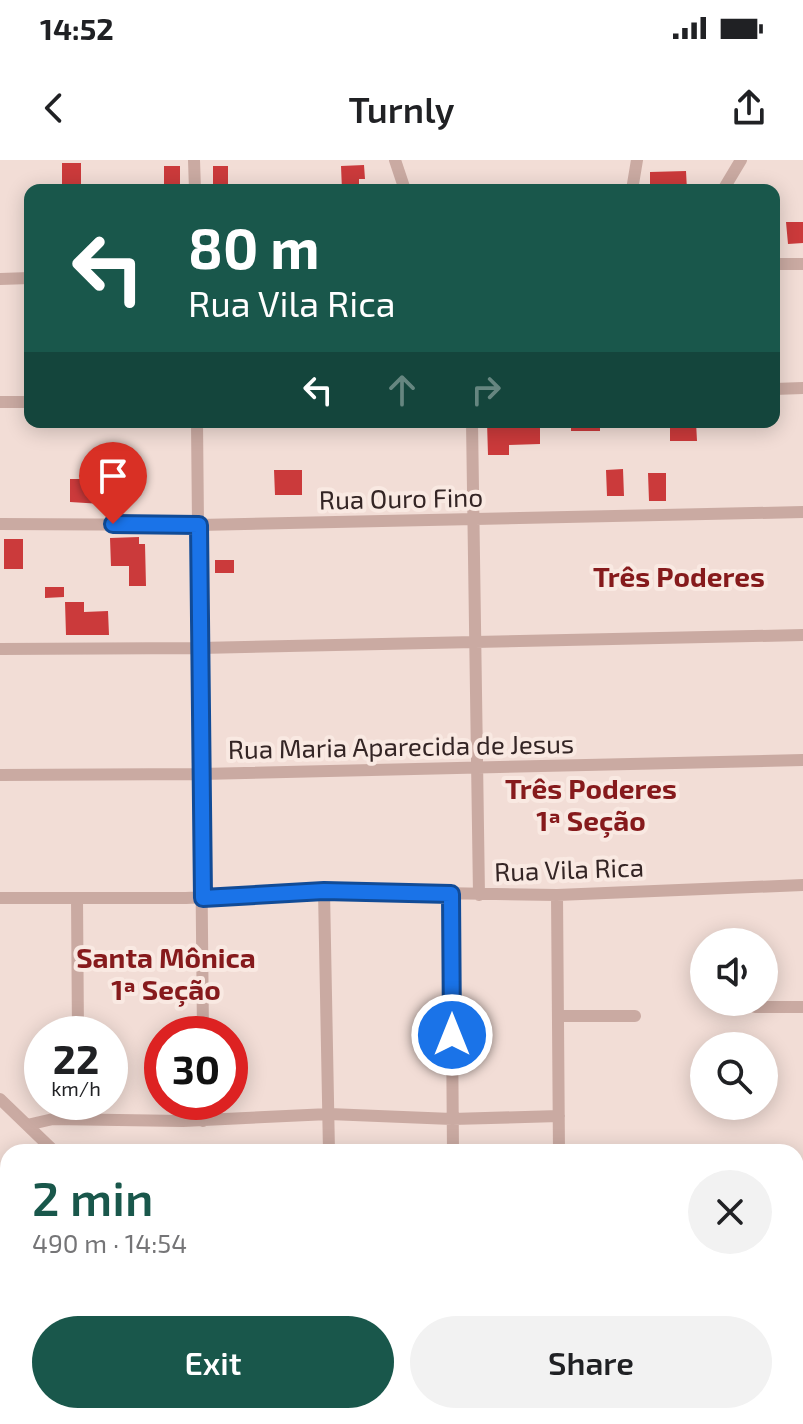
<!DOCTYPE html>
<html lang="en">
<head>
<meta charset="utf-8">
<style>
  body { margin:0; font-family:"Exo 2",sans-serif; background:#f2f2f2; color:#202124; height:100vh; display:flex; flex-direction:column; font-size:30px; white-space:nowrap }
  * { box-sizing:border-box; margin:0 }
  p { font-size:26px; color:#757577 }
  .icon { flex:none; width:44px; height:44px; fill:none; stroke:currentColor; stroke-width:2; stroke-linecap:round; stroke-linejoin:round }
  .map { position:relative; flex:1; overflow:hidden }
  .drawer { position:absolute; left:0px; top:984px; width:804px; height:280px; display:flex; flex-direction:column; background:#fff; border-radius:24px 24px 0 0; box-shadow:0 4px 20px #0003 }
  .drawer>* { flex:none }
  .guide { position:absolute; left:24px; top:24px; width:756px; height:244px; border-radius:16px; box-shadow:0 4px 20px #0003; background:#19574b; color:#fff; overflow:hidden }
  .controls { position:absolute; left:690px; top:768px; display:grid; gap:16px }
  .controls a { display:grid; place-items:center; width:88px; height:88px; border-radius:50%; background:#fff; box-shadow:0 4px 20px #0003; font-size:40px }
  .speed { position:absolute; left:24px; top:856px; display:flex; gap:16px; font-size:40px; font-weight:700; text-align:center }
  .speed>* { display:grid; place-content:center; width:104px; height:104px; border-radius:50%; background:#fff; box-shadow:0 4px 20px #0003; line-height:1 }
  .speed small { font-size:20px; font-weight:400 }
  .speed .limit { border:12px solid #d22; background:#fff; color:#111 }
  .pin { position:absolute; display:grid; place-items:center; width:68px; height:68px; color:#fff; margin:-82px -34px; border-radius:50% 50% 50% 0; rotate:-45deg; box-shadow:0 0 8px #0007 }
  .pin .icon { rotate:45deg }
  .me { position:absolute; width:88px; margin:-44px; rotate:0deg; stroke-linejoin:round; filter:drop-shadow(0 0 6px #0008) }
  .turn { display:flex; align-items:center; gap:28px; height:168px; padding:0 32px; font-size:36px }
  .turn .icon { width:104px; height:104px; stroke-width:2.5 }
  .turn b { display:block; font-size:56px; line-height:68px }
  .lanes { display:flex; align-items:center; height:76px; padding:0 32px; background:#0003; justify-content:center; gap:40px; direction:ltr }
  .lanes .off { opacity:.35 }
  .round { display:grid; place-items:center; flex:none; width:84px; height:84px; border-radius:42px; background:#f2f2f2 }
  .overview { display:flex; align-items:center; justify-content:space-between; height:136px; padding:0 32px }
  h1 { font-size:48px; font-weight:600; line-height:60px; color:#19574b }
  .primary-button { display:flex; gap:16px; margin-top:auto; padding:16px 32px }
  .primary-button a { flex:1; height:92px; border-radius:48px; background:#19574b; color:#fff; font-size:32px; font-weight:600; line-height:92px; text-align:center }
  .primary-button a+a { background:#f2f2f2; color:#202124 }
  .status { display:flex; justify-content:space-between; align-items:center; height:56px; padding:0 40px; background:#fff; direction:ltr }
  .status svg { height:22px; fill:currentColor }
  header { display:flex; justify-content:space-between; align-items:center; height:104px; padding:0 32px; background:#fff; font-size:36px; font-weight:600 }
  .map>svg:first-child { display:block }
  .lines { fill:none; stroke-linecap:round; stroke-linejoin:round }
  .stream { stroke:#74b0a3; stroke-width:3 }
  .building { fill:#cb3a3b }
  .minor { stroke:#caaaa2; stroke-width:12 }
  .route-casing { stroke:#114b97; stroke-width:20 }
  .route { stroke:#1a73e8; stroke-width:14 }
  .labels { text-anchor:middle; stroke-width:8; stroke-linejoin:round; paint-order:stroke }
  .street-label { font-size:26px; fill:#342525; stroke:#f9e9e2 }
  .neighbourhood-label { font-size:28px; font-weight:bold; fill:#861a1c; stroke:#f9e9e2 }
</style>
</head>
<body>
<div class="status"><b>14:52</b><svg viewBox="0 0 49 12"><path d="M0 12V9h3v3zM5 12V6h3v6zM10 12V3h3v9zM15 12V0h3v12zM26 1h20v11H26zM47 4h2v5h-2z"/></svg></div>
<header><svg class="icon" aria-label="back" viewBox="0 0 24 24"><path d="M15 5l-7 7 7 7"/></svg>Turnly<svg class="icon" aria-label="share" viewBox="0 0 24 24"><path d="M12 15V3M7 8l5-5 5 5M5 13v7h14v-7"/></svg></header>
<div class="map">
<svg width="803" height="1264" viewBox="0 0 803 1264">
  <rect width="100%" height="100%" fill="#f2ddd6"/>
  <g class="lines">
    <path class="stream" d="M 0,1195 L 8,1195"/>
  </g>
  <path class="building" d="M 62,3 L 81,3 L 81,30 L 62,30 Z
    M 364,5 L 365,19 L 359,19 L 359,30 L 342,30 L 341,6 Z
    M 164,6 L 180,6 L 180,30 L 164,30 Z
    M 213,6 L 228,6 L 228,30 L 213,30 Z
    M 686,11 L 687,30 L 650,30 L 650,12 Z
    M 786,62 L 803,62 L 803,83 L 788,84 Z
    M 487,262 L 540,262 L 540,284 L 509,285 L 509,295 L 488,295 Z
    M 571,262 L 600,262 L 600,271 L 571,271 Z
    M 670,262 L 696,262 L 697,281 L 670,281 Z
    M 623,309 L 624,336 L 607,336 L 606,310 Z
    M 274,310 L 302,310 L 302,335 L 275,335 Z
    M 648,313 L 666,313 L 666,341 L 649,341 Z
    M 70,319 L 91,319 L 91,332 L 118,332 L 118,345 L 70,342 Z
    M 139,377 L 139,384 L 145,384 L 146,426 L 129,426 L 129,406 L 111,406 L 110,378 Z
    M 4,379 L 23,379 L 23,409 L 4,409 Z
    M 215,400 L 234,400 L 234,413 L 215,413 Z
    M 45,427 L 64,427 L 64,437 L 45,438 Z
    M 65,442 L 84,442 L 84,452 L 108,451 L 109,475 L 66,475 Z"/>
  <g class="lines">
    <path class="minor" d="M 194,0 L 195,30
      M 395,0 L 405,30
      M 632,30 L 637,0
      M 723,30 L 741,0
      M 774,104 L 803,104
      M 0,119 L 30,118
      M 774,229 L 803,228
      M 0,242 L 30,242
      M 197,262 L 203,874
      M 472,262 L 479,735
      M 0,364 L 199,365 L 803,352
      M 0,489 L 200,488 L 803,475
      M 0,615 L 201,614 L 803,600
      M 324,731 L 329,992
      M 451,734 L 453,992
      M 557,735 L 559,992
      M 0,738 L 186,738 L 324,731 L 557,735 L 803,725
      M 77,738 L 78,874
      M 755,847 L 803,847
      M 558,856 L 635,856
      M 0,939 L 55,992
      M 79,942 L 79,959
      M 203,942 L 203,961
      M 27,965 L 53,959 L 183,961 L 329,954 L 452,959 L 559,956
      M 0,1183 L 8,1184
      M 0,1217 L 8,1218
      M 66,1256 L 71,1264
      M 478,1256 L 482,1264
      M 14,1264 L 35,1256"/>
  </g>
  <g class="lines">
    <g class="route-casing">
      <path id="route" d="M 113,364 L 199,365 L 203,738 L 324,731 L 451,734 L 452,875"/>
    </g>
    <use href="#route" class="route"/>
  </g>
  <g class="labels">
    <g class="street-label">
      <text transform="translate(401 339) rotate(-1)" y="9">Rua Ouro Fino</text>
      <text transform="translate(401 587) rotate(-1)" y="9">Rua Maria Aparecida de Jesus</text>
      <text transform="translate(569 710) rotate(-2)" y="9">Rua Vila Rica</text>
    </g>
    <g class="neighbourhood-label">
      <text x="679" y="427">Três Poderes</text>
      <text x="591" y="639">Três Poderes<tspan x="591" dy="32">1ª Seção</tspan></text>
      <text x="166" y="808">Santa Mônica<tspan x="166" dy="32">1ª Seção</tspan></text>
    </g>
  </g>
</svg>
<div class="controls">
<a><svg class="icon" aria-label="sound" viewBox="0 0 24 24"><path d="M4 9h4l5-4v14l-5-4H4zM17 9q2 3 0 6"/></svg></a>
<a><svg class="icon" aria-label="search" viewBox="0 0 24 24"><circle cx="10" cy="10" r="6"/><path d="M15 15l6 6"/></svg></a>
</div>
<div class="speed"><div>22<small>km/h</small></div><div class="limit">30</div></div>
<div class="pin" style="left:113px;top:364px;background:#d93025"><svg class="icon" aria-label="arrive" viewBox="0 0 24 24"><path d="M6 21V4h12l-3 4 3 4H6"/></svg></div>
<svg class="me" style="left:452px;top:875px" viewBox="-20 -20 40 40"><circle r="17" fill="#1a73e8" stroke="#fff" stroke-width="3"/><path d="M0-11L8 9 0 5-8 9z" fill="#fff"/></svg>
<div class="guide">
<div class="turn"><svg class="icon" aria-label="left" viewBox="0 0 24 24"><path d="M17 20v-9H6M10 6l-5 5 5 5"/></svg><div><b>80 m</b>Rua Vila Rica</div></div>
<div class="lanes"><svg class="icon" aria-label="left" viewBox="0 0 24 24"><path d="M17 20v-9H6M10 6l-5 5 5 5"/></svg><svg class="icon off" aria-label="ahead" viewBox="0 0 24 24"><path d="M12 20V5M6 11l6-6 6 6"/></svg><svg class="icon off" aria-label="right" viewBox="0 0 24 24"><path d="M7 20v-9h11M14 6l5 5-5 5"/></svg></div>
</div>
<section class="drawer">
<div class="overview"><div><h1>2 min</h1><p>490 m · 14:54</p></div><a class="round"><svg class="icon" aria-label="close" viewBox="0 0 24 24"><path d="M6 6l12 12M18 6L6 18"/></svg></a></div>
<div class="primary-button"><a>Exit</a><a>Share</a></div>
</section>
</div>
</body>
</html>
